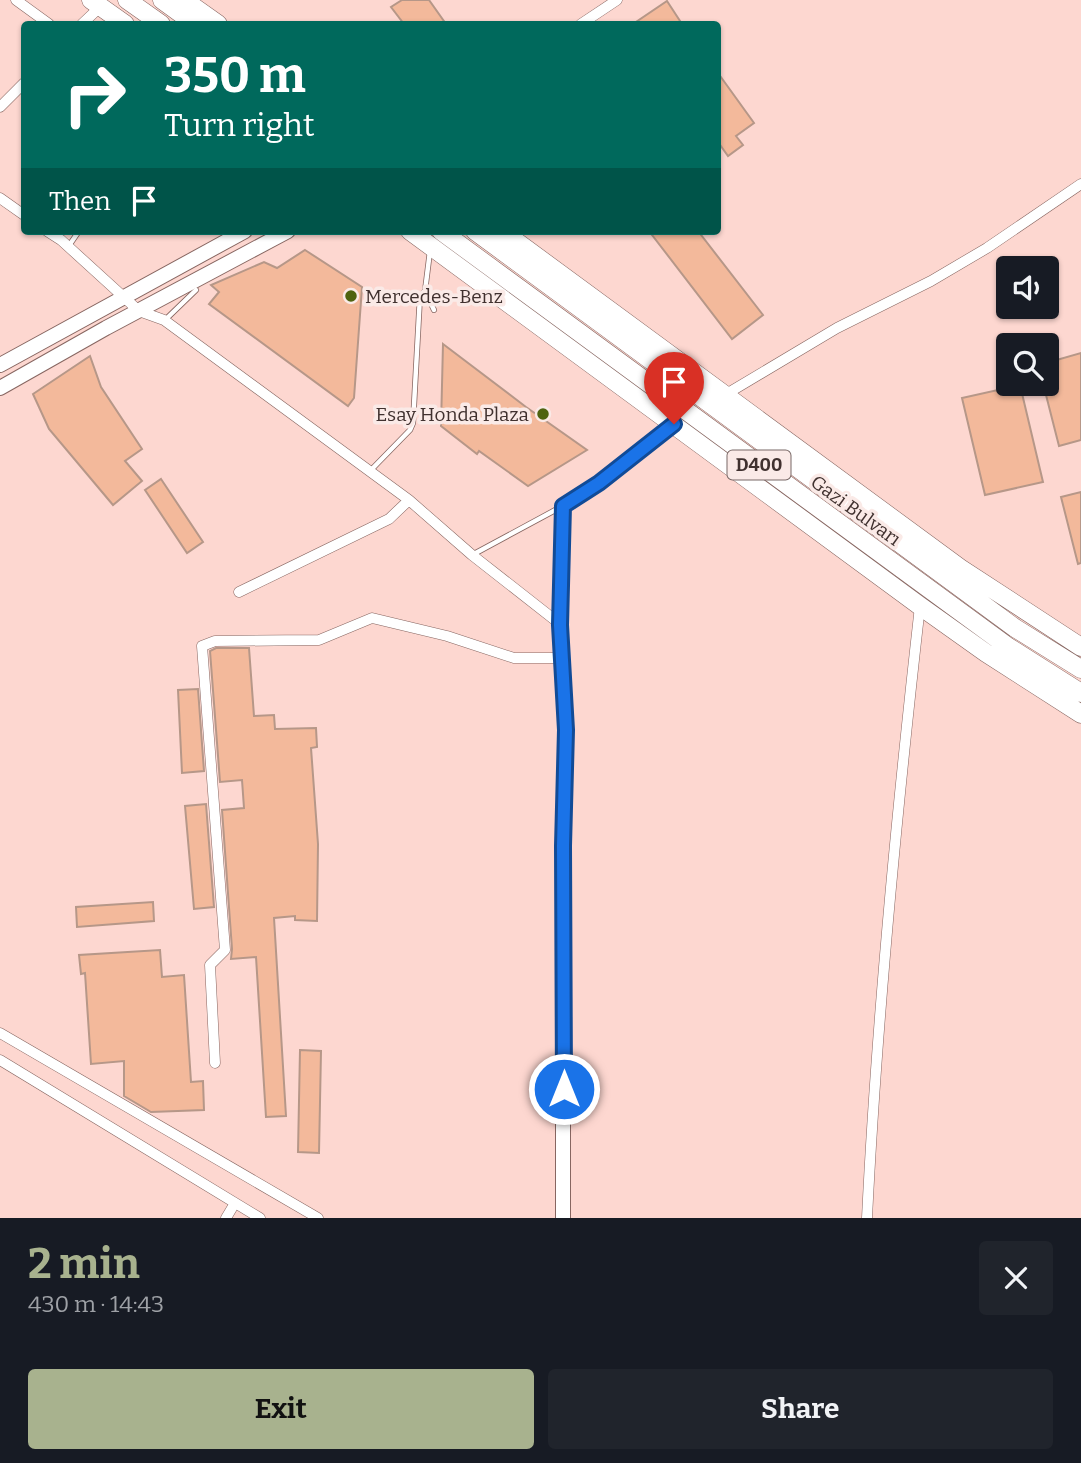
<!DOCTYPE html>
<html lang="en">
<head>
<meta charset="utf-8">
<style>
  body { margin:0; font-family:Bitter,serif; background:#20242c; color:#f1f3f6; height:100vh; display:flex; flex-direction:column; font-size:26px; white-space:nowrap }
  * { box-sizing:border-box; margin:0 }
  p { font-size:23px; color:#9ea1a6 }
  .icon { flex:none; width:38px; height:38px; fill:none; stroke:currentColor; stroke-width:2; stroke-linecap:round; stroke-linejoin:round }
  .map { position:relative; height:1218px; overflow:hidden }
  .panel { display:flex; flex-direction:column; background:#171b24; flex:1 }
  .panel>* { flex:none }
  .banner { position:absolute; left:21px; top:21px; width:700px; height:214px; border-radius:7px; box-shadow:0 2px 5px #0004; background:#00695c; color:#fff; overflow:hidden }
  .controls { position:absolute; left:996px; top:256px; display:grid; gap:14px }
  .controls a { display:grid; place-items:center; width:63px; height:63px; border-radius:7px; background:#171b24; box-shadow:0 2px 5px #0004; font-size:35px }
  .pin { position:absolute; display:grid; place-items:center; width:60px; height:60px; color:#fff; margin:-72px -30px; border-radius:50% 50% 50% 0; rotate:-45deg; box-shadow:0 0 7px #0007 }
  .pin .icon { rotate:45deg }
  .me { position:absolute; width:77px; margin:-38px; rotate:0deg; stroke-linejoin:round; filter:drop-shadow(0 0 5px #0008) }
  .turn { display:flex; align-items:center; gap:24px; height:147px; padding:0 28px; font-size:32px }
  .turn .icon { width:91px; height:91px; stroke-width:2.5 }
  .turn b { display:block; font-size:49px; line-height:60px }
  .then { display:flex; align-items:center; height:66px; padding:0 28px; background:#0003; gap:14px; font-size:26px }
  .round { display:grid; place-items:center; flex:none; width:74px; height:74px; border-radius:7px; background:#20242c }
  .summary { display:flex; align-items:center; justify-content:space-between; height:119px; padding:0 28px }
  h1 { font-size:42px; font-weight:700; line-height:52px; color:#a8b28e }
  .action { display:flex; gap:14px; margin-top:auto; padding:14px 28px }
  .action a { flex:1; height:80px; border-radius:7px; background:#a8b28e; color:#111; font-size:28px; font-weight:700; line-height:80px; text-align:center }
  .action a+a { background:#20242c; color:#f1f3f6 }
  .map>svg:first-child { display:block }
  .building { fill:#f3b99b; stroke:#b69788; stroke-width:2 }
  .lines { fill:none; stroke-linecap:round; stroke-linejoin:round }
  .lane-casing { stroke:#876661; stroke-width:6 }
  .street-casing { stroke:#876661; stroke-width:11 }
  .secondary-casing { stroke:#876661; stroke-width:16 }
  .highway-casing { stroke:#876661; stroke-width:19 }
  .lane { stroke:#fff; stroke-width:4.5 }
  .street { stroke:#fff; stroke-width:10 }
  .secondary { stroke:#fff; stroke-width:14 }
  .highway { stroke:#fff; stroke-width:18 }
  .route-casing { stroke:#114b97; stroke-width:18 }
  .route { stroke:#1a73e8; stroke-width:12 }
  .poi-dot { fill:#4e630f; stroke:#faeae7; stroke-width:2.5 }
  .labels { text-anchor:middle; stroke-width:7; stroke-linejoin:round; paint-order:stroke }
  .shield { fill:#faeae7; stroke:#786866; stroke-width:2 }
  .shield-label { font-size:18px; font-weight:bold; fill:#40312f }
  .poi-label { font-size:19px; fill:#40312f; stroke:#faeae7; text-anchor:start }
  .street-label { font-size:19px; fill:#40312f; stroke:#faeae7 }
</style>
</head>
<body>
<div class="map">
<svg width="1081" height="1218" viewBox="0 0 1081 1218">
  <rect width="100%" height="100%" fill="#fdd7d0"/>
  <path class="building" d="M 402,0 L 429,0 L 446,24 L 404,24 L 391,7 Z
    M 667,1 L 682,24 L 633,24 Z
    M 718,73 L 754,123 L 736,136 L 743,145 L 728,156 L 718,142 Z
    M 649,231 L 698,231 L 763,315 L 732,339 Z
    M 305,250 L 362,287 L 354,398 L 348,406 L 209,304 L 219,292 L 211,285 L 264,262 L 277,268 Z
    M 443,344 L 526,407 L 587,450 L 528,486 L 479,451 L 477,454 L 441,426 Z
    M 1081,353 L 1081,440 L 1059,446 L 1046,395 L 1050,394 L 1046,381 L 1046,363 Z
    M 90,356 L 101,387 L 142,449 L 125,461 L 142,481 L 113,505 L 49,429 L 33,394 Z
    M 1020,385 L 1043,482 L 985,495 L 962,398 Z
    M 161,479 L 203,542 L 187,553 L 145,490 Z
    M 1081,492 L 1081,563 L 1078,564 L 1061,497 Z
    M 216,648 L 249,648 L 254,716 L 274,715 L 275,729 L 316,728 L 317,747 L 311,748 L 318,844 L 317,921 L 295,920 L 295,916 L 274,918 L 286,1116 L 266,1117 L 256,957 L 231,959 L 232,949 L 222,810 L 244,808 L 242,780 L 220,782 L 210,651 Z
    M 198,689 L 204,771 L 182,773 L 178,690 Z
    M 206,804 L 214,907 L 194,909 L 185,806 Z
    M 153,902 L 154,921 L 77,927 L 76,907 Z
    M 160,950 L 162,977 L 184,975 L 191,1082 L 203,1081 L 204,1110 L 151,1112 L 124,1096 L 124,1061 L 91,1064 L 85,973 L 81,974 L 79,955 Z
    M 300,1050 L 321,1051 L 319,1153 L 298,1152 Z"/>
  <g class="lines">
    <g class="lane-casing">
      <path id="lane" d="M 68,247 L 79,231
        M 430,251 L 425,291 L 434,310
        M 165,320 L 196,290
        M 371,470 L 410,430 L 413,423 L 420,296 L 425,291
        M 472,555 L 559,508"/>
    </g>
    <g class="street-casing">
      <path id="street" d="M 16,0 L 49,24
        M 82,24 L 100,7
        M 581,24 L 617,0
        M 0,107 L 24,83
        M 0,198 L 24,215
        M 47,231 L 61,240 L 139,311 L 164,320 L 409,500 L 472,555 L 560,624
        M 723,396 L 837,328 L 931,281 L 987,248 L 1081,184
        M 239,592 L 389,519 L 409,500
        M 0,1033 L 318,1218
        M 0,1060 L 260,1218
        M 215,1063 L 210,965 L 225,950 L 202,646 L 215,641 L 319,640 L 372,618 L 447,636 L 514,658 L 561,658
        M 226,1218 L 235,1203
        M 867,1218 C 877,1014 897,809 920,606"/>
    </g>
    <g class="secondary-casing">
      <path id="secondary" d="M 0,365 L 245,231
        M 0,388 L 106,328 L 288,231
        M 563,1218 L 563,846 L 566,730 L 560,624 L 563,506 L 599,483 L 674,424"/>
    </g>
    <g class="highway-casing">
      <path id="highway" d="M 91,0 L 125,24
        M 127,0 L 161,24
        M 162,0 L 195,24
        M 184,0 L 218,24
        M 410,231 L 920,606 L 986,653 L 1081,714
        M 441,231 L 1007,646 L 1081,693
        M 475,231 L 1015,628 L 1081,669
        M 502,231 L 960,568 L 1081,647"/>
    </g>
    <use href="#lane" class="lane"/>
    <use href="#street" class="street"/>
    <use href="#secondary" class="secondary"/>
    <use href="#highway" class="highway"/>
  </g>
  <g class="lines">
    <g class="route-casing">
      <path id="route" d="M 564,1089 L 563,846 L 566,730 L 560,625 L 563,506 L 599,483 L 674,424"/>
    </g>
    <use href="#route" class="route"/>
  </g>
  <g class="poi-dot">
    <circle cx="351" cy="296" r="7"/>
    <circle cx="543" cy="414" r="7"/>
  </g>
  <g class="labels">
    <rect class="shield" x="727.5" y="450.5" width="63" height="29" rx="5"/>
    <g class="shield-label">
      <text x="759" y="471">D400</text>
    </g>
    <g class="poi-label">
      <text x="365" y="303">Mercedes-Benz</text>
      <text x="529" y="421" text-anchor="end">Esay Honda Plaza</text>
    </g>
    <g class="street-label">
      <text transform="translate(856 510) rotate(36)" y="7">Gazi Bulvarı</text>
    </g>
  </g>
</svg>
<div class="controls">
<a><svg class="icon" aria-label="sound" viewBox="0 0 24 24"><path d="M4 9h4l5-4v14l-5-4H4zM17 9q2 3 0 6"/></svg></a>
<a><svg class="icon" aria-label="search" viewBox="0 0 24 24"><circle cx="10" cy="10" r="6"/><path d="M15 15l6 6"/></svg></a>
</div>
<div class="pin" style="left:674px;top:424px;background:#d93025"><svg class="icon" aria-label="arrive" viewBox="0 0 24 24"><path d="M6 21V4h12l-3 4 3 4H6"/></svg></div>
<svg class="me" style="left:564px;top:1089px" viewBox="-20 -20 40 40"><circle r="17" fill="#1a73e8" stroke="#fff" stroke-width="3"/><path d="M0-11L8 9 0 5-8 9z" fill="#fff"/></svg>
<div class="banner">
<div class="turn"><svg class="icon" aria-label="right" viewBox="0 0 24 24"><path d="M7 20v-9h11M14 6l5 5-5 5"/></svg><div><b>350 m</b>Turn right</div></div>
<div class="then">Then<svg class="icon" aria-label="arrive" viewBox="0 0 24 24"><path d="M6 21V4h12l-3 4 3 4H6"/></svg></div>
</div>
</div>
<section class="panel">
<div class="summary"><div><h1>2 min</h1><p>430 m · 14:43</p></div><a class="round"><svg class="icon" aria-label="close" viewBox="0 0 24 24"><path d="M6 6l12 12M18 6L6 18"/></svg></a></div>
<div class="action"><a>Exit</a><a>Share</a></div>
</section>
</body>
</html>
